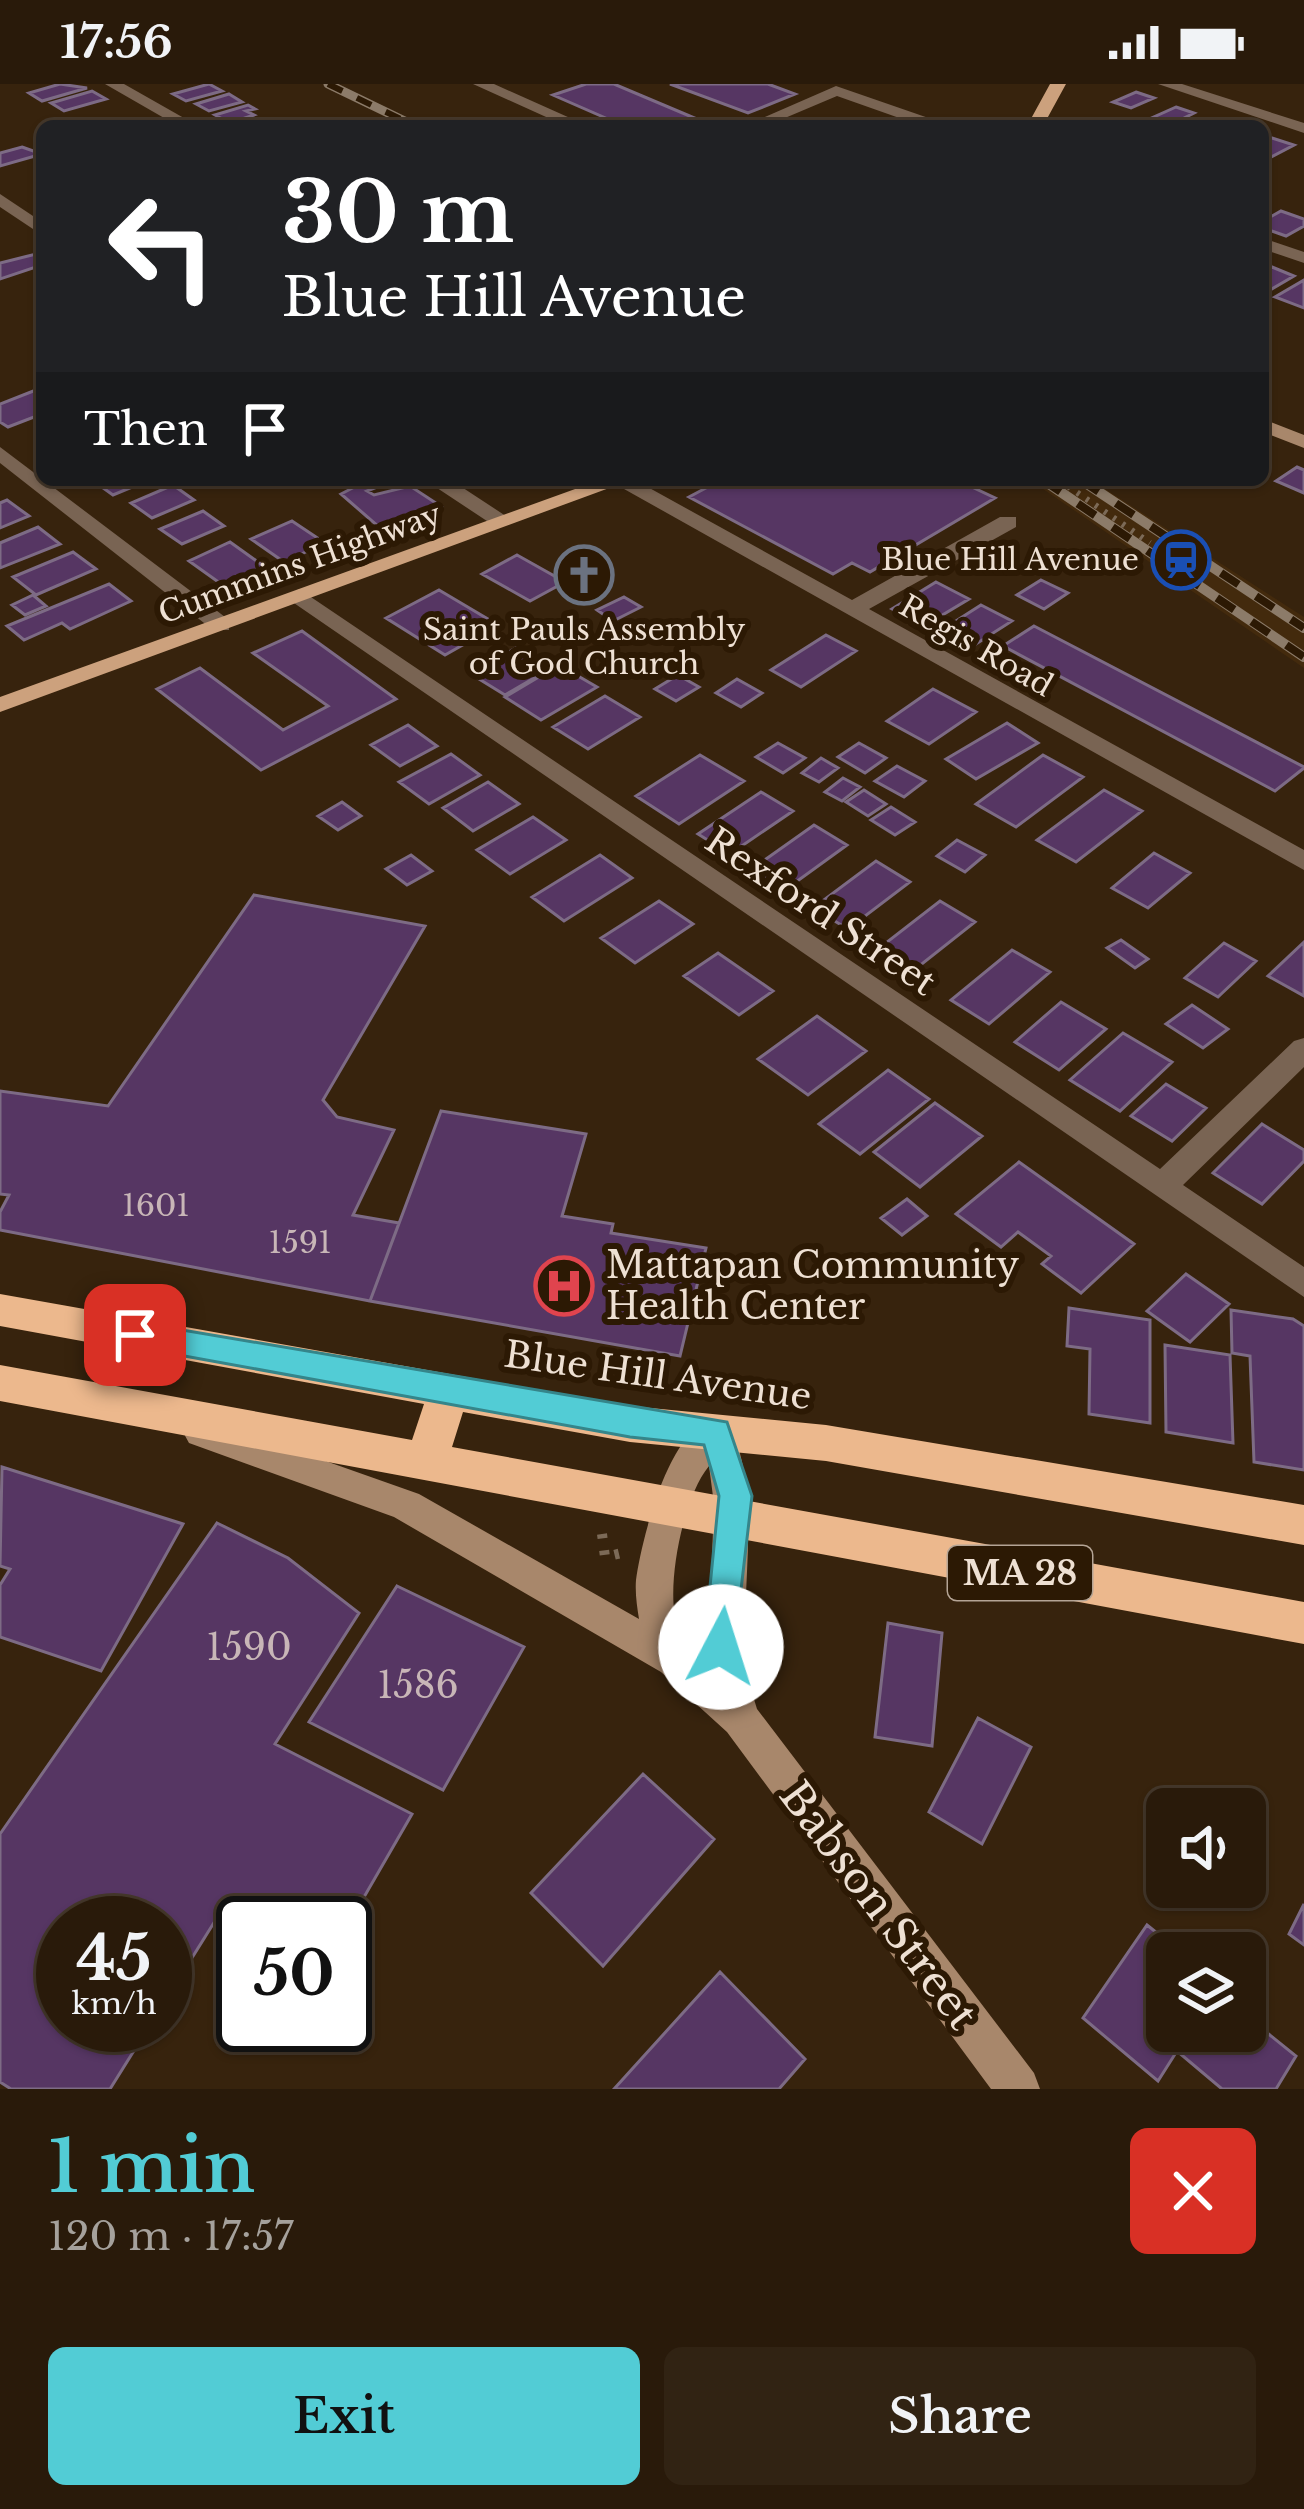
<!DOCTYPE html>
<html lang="en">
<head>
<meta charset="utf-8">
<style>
  body { margin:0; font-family:"Libre Baskerville",serif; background:#312313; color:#f1f3f6; height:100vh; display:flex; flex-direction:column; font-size:45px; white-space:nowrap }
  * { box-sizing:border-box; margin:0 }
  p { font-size:39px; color:#a5a19c }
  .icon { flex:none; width:66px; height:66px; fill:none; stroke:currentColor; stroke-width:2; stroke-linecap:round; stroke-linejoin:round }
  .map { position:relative; height:2005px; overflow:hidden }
  .details { display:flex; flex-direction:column; background:#291a0a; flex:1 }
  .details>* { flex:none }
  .guide { position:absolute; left:36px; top:36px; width:1233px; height:366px; border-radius:18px; box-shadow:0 3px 9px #0004,0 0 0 3px #45382b; background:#202124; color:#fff; overflow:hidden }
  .tools { position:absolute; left:1146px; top:1704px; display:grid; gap:24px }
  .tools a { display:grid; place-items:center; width:120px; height:120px; border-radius:18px; background:#291a0a; box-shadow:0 3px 9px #0004,0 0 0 3px #45382b; font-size:60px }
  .speed { position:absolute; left:36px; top:1812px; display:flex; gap:24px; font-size:60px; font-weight:700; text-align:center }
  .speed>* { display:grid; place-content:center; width:156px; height:156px; border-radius:50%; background:#291a0a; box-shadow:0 3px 9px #0004,0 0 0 3px #45382b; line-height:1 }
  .speed small { font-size:30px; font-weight:400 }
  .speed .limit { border:6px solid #111; border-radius:18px; background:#fff; color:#111 }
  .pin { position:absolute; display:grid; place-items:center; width:102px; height:102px; color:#fff; margin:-51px; border-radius:24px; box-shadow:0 6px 18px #0006 }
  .me { position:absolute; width:132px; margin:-66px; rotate:5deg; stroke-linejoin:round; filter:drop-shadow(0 0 9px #0008) }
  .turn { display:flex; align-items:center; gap:42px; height:252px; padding:0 48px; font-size:54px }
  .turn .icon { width:156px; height:156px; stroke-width:2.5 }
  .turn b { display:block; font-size:84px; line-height:102px }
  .then { display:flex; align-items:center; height:114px; padding:0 48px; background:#0003; gap:24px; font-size:45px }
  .round { display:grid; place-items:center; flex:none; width:126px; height:126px; border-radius:18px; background:#312313 }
  .overview { display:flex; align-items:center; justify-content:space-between; height:204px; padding:0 48px }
  h1 { font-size:72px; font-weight:600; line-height:90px; color:#52ccd5 }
  .button { display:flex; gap:24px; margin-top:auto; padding:24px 48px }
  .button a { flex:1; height:138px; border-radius:18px; background:#52ccd5; color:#111; font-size:48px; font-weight:600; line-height:138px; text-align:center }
  .button a+a { background:#312313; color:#f1f3f6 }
  .status { display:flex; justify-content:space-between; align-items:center; height:84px; padding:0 60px; background:#291a0a; direction:ltr }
  .status svg { height:33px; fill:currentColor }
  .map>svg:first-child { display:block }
  .built { fill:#432a0d }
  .building { fill:#563663; stroke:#7d6b85; stroke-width:3 }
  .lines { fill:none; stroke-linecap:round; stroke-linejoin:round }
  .path-far1 { stroke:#7c6a57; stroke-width:6; stroke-dasharray:3 8; stroke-linecap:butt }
  .path { stroke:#7c6a57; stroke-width:10; stroke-dasharray:4.5 12; stroke-linecap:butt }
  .street { fill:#796453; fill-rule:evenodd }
  .secondary { fill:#a8876b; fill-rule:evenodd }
  .primary { fill:#cca17d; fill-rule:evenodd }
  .highway { fill:#ecb88d; fill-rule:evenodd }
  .rail-far1-casing { stroke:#8c7b69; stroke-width:9 }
  .rail-casing { stroke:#8c7b69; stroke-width:10 }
  .rail-far1 { stroke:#2c1904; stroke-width:6; stroke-dasharray:16; stroke-linecap:butt }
  .rail { stroke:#2c1904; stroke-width:8; stroke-dasharray:21; stroke-linecap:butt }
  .route { fill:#52ccd5; stroke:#35858a; stroke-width:3 }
  .labels { text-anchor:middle; stroke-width:12; stroke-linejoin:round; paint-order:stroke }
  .far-poi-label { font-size:30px; fill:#eee0d3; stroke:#2c1904; text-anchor:end }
  .far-street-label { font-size:30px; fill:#eee0d3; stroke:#2c1904 }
  .number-label { font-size:30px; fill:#c8b6b7 }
  .shield { fill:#2c1904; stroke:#b4a495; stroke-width:3 }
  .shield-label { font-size:33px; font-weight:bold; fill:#eee0d3 }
  .street-label { font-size:36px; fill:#eee0d3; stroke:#2c1904 }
  .poi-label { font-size:36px; fill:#eee0d3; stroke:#2c1904; text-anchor:start }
  .near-number-label { font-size:36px; fill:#c8b6b7 }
  .near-street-label { font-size:42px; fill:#eee0d3; stroke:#2c1904 }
</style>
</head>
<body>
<div class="status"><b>17:56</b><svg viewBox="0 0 49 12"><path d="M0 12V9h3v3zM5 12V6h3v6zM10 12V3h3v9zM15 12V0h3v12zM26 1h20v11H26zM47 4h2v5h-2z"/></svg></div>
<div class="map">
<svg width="1304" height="2005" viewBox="0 0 1304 2005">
  <rect width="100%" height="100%" fill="#37230d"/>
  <path class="built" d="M 1030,396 L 1091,396 L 1304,533 L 1304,584 Z"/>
  <path class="building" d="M 60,0 L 87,4 L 42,17 L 29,9 Z
    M 209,0 L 222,7 L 186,17 L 173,10 Z
    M 586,0 L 614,0 L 711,41 L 624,42 L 553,11 Z
    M 670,0 L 768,0 L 795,10 L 748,29 Z
    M 92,7 L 106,15 L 64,27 L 51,19 Z
    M 1136,8 L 1154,14 L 1131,24 L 1113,18 Z
    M 229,10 L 242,18 L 209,27 L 196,20 Z
    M 248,21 L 255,25 L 246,27 L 254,31 L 230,39 L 215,31 Z
    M 1176,23 L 1194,29 L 1172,40 L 1154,33 Z
    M 1272,54 L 1294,61 L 1271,73 L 1263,70 L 1263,58 Z
    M 22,63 L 42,70 L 0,82 L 0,69 Z
    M 1281,127 L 1304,135 L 1304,142 L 1286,152 L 1263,144 L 1263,137 Z
    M 40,169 L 42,181 L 0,195 L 0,179 Z
    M 1272,183 L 1294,192 L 1270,206 L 1263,203 L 1263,189 Z
    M 1304,196 L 1304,224 L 1275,213 Z
    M 41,304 L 42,330 L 8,343 L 0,338 L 0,320 Z
    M 1297,383 L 1304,386 L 1304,409 L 1276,397 Z
    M 92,396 L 149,396 L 113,411 Z
    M 368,396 L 377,403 L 367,407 L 374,411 L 410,402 L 442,423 L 437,434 L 387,450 L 341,410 Z
    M 721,396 L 957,396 L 995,414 L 870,488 L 852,479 L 833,490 L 689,413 Z
    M 173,401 L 194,416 L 152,434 L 131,419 Z
    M 7,416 L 29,432 L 0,444 L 0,419 Z
    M 203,427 L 224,442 L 182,460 L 160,445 Z
    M 292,437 L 325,459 L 284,478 L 251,455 Z
    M 38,443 L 60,460 L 0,484 L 0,459 Z
    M 230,458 L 265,483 L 224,502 L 189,477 Z
    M 73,468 L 96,485 L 36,511 L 13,493 Z
    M 517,471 L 565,498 L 530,517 L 482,490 Z
    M 1041,496 L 1068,509 L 1044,525 L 1017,511 Z
    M 936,498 L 969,515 L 924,542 L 892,525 Z
    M 109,500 L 131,517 L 70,545 L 62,539 L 24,556 L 7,542 Z
    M 439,506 L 498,541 L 445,571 L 386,534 Z
    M 33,511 L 46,522 L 25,531 L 12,521 Z
    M 624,513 L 641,523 L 613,537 L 597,526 Z
    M 981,521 L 1012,537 L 968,565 L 937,549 Z
    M 1034,542 L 1304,683 L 1304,684 L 1275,707 L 1003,562 Z
    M 302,547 L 396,615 L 261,686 L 157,605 L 200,584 L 283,646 L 328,622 L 253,569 Z
    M 826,551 L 856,567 L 801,603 L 771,586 Z
    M 519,562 L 553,583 L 505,611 L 471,590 Z
    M 559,581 L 597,603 L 541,636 L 505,613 Z
    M 678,591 L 699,603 L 676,617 L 655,605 Z
    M 737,595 L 762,609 L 741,623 L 716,609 Z
    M 933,605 L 976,628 L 929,660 L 887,637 Z
    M 605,612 L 640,633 L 588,665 L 553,643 Z
    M 1007,639 L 1038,659 L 976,695 L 946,675 Z
    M 408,641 L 437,662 L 400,682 L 371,661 Z
    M 778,659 L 805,674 L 783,689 L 756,673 Z
    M 859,659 L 886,674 L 865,689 L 838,673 Z
    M 451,670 L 480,691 L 429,720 L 399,698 Z
    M 700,671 L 744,697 L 679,740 L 636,712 Z
    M 1043,671 L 1083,693 L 1016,743 L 976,720 Z
    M 821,674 L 838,684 L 819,698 L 802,689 Z
    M 897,682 L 925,697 L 904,713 L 875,697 Z
    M 843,694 L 860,703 L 842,717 L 825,708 Z
    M 488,698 L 519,720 L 473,747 L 443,724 Z
    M 864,706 L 886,720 L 868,732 L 846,718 Z
    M 1104,706 L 1142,727 L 1076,778 L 1037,756 Z
    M 761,708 L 793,727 L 730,770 L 698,750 Z
    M 342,718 L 361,732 L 338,746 L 318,732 Z
    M 891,723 L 915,738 L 895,751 L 871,736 Z
    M 533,733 L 566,756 L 510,790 L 477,766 Z
    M 814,741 L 847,761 L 785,806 L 752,785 Z
    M 957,756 L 985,771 L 965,788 L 937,772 Z
    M 1154,769 L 1190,789 L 1148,824 L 1112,804 Z
    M 411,771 L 432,787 L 407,801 L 386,785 Z
    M 600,771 L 632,794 L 564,837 L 532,813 Z
    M 876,777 L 910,798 L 848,845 L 813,824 Z
    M 254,811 L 425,842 L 323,1016 L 337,1033 L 394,1046 L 353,1131 L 399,1139 L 370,1217 L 0,1146 L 0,1128 L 9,1111 L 0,1110 L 0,1007 L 108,1022 Z
    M 659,817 L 693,840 L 635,879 L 601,854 Z
    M 940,817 L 975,838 L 913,887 L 878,865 Z
    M 1121,856 L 1148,875 L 1135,884 L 1107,864 Z
    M 1304,858 L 1304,912 L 1268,892 Z
    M 1224,859 L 1256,877 L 1218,913 L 1185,894 Z
    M 1012,866 L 1050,888 L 989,940 L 951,916 Z
    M 718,869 L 773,907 L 739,931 L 684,892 Z
    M 1061,918 L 1106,945 L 1059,986 L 1015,958 Z
    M 1192,921 L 1228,945 L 1203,964 L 1166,940 Z
    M 817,932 L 866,967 L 808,1011 L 758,975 Z
    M 1123,949 L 1172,978 L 1120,1027 L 1070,996 Z
    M 888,986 L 929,1015 L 860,1070 L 819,1040 Z
    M 1166,1000 L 1206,1024 L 1172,1057 L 1131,1032 Z
    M 935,1019 L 982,1052 L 920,1103 L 874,1068 Z
    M 441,1027 L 586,1050 L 562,1132 L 613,1140 L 611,1149 L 706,1164 L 680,1272 L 370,1217 Z
    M 1262,1040 L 1304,1066 L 1304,1077 L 1262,1120 L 1213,1089 Z
    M 1019,1078 L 1134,1160 L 1081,1209 L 1042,1180 L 1051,1172 L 1018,1148 L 1001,1163 L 956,1130 Z
    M 907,1115 L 927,1132 L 902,1151 L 881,1134 Z
    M 1186,1190 L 1229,1220 L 1190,1258 L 1147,1227 Z
    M 1069,1224 L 1150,1236 L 1150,1339 L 1089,1330 L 1090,1265 L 1067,1262 Z
    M 1231,1226 L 1293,1235 L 1304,1242 L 1304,1386 L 1254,1378 L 1250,1272 L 1232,1269 Z
    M 1165,1261 L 1230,1271 L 1233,1359 L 1166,1348 Z
    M 2,1383 L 183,1440 L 101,1587 L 0,1553 L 0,1501 L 10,1485 L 0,1482 Z
    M 217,1439 L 288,1474 L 359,1529 L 275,1660 L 412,1730 L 345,1846 L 345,1839 L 277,1839 L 230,1813 L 165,1917 L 165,1839 L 63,1839 L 63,1941 L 150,1941 L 110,2005 L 11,2005 L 0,1998 L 0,1750 Z
    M 397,1502 L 524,1563 L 443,1706 L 309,1638 Z
    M 888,1539 L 942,1549 L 932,1662 L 875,1653 Z
    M 978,1634 L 1031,1663 L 982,1760 L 929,1728 Z
    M 643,1690 L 714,1755 L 603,1882 L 531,1809 Z
    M 1304,1820 L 1304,1861 L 1289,1850 Z
    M 1147,1841 L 1182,1869 L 1167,1869 L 1167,1947 L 1245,1947 L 1245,1931 L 1296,1972 L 1276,2005 L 1222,2005 L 1177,1967 L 1158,1997 L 1083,1934 Z
    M 720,1888 L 805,1975 L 779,2005 L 614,2005 Z"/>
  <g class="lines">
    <path class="path-far1" d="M 1059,396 L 1150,459"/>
    <path class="path" d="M 602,1450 L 605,1473 L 622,1469"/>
    <path class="street" d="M 105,0 L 124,0 L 198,42 L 178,42 Z
      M 473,0 L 494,0 L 588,42 L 566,42 Z
      M 1158,0 L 1182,0 L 1304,39 L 1304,49 Z
      M 836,2 L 943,39 L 945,42 L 922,42 L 837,12 L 766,42 L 744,42 Z
      M 0,110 L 42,138 L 42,151 L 0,123 Z
      M 1263,154 L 1304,168 L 1304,179 L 1263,165 Z
      M 0,363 L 229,536 L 229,546 L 213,546 L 0,379 Z
      M 425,396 L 451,396 L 515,438 L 496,443 Z
      M 608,396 L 635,396 L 852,516 L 1000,433 L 1016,433 L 1016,443 L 869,525 L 1304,766 L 1304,786 Z
      M 299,505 L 1160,1085 L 1294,957 L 1304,954 L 1304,983 L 1183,1101 L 1304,1183 L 1304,1213 L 291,517 L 288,512 Z"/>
    <path class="secondary" d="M 1263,335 L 1304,351 L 1304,364 L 1263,348 Z
      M 201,1333 L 419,1410 L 639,1535 C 637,1522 635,1509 636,1496 C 641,1458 674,1318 728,1337 C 772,1429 726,1530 757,1625 L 1034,1989 L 1040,2005 L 991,2005 L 727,1648 L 661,1588 L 394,1433 L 189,1359 L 183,1348 L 189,1337 ZM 709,1382 L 714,1420 L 708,1580 C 697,1570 683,1560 678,1545 C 664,1506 683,1413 709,1382 Z"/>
    <path class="primary" d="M 1050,0 L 1066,0 L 1043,42 L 1027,42 Z
      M 600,396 L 631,396 L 0,628 L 0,613 Z"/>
    <path class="highway" d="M 0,1210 L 630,1322 L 826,1341 L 1304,1421 L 1304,1461 L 826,1377 L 630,1358 L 463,1328 L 452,1363 L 1304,1518 L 1304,1560 L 0,1317 L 0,1281 L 412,1356 L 424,1320 L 0,1242 Z"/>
    <g class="rail-far1-casing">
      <path id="rail-far1" d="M 328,0 L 415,42"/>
    </g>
    <g class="rail-casing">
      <path id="rail" d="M 1043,396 L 1304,573
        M 1081,396 L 1304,544"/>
    </g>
    <use href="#rail-far1" class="rail-far1"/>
    <use href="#rail" class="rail"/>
  </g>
  <path class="route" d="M 135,1238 L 727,1338 L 752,1412 L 733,1574 L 721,1579 L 709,1574 L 704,1563 L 719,1412 L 704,1361 L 630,1353 L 135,1263 L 119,1251 Z"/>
  <defs>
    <g id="station-ring" transform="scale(3)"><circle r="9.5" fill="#2c1904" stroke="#1a4fb4" stroke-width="1.5"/><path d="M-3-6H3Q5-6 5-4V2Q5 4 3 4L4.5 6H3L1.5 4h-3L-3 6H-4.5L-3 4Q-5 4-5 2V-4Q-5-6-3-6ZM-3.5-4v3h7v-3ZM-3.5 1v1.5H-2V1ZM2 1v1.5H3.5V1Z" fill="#1a4fb4"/></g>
    <g id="church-ring" transform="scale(3)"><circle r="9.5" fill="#2c1904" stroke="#6b7280" stroke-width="1.5"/><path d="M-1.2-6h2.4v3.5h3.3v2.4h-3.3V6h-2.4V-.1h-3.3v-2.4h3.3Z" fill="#6b7280"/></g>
    <g id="hospital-ring" transform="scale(3)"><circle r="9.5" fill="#2c1904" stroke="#e0444e" stroke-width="1.5"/><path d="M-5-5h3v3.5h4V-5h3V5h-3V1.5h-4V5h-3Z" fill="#e0444e"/></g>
  </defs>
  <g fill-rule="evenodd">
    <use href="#station-ring" x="1181" y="476"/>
    <use href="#church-ring" x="584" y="491"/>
    <use href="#hospital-ring" x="564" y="1202"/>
  </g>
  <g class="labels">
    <g class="far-poi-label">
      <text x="1139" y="486">Blue Hill Avenue</text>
      <text x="584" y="556" text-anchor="middle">Saint Pauls Assembly<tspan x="584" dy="34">of God Church</tspan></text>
    </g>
    <g class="far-street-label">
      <text transform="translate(300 480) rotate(-20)" y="10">Cummins Highway</text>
      <text transform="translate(976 562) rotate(30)" y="10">Regis Road</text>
    </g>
    <g class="number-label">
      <text x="156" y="1132">1601</text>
      <text x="300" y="1169">1591</text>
    </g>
    <rect class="shield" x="948" y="1462" width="144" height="54" rx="9"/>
    <g class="shield-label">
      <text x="1020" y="1501">MA 28</text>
    </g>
    <g class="street-label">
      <text transform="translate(821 827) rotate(34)" y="13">Rexford Street</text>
      <text transform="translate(658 1291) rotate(8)" y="13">Blue Hill Avenue</text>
    </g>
    <g class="poi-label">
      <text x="606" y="1194">Mattapan Community<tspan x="606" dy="41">Health Center</tspan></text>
    </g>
    <g class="near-number-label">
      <text x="249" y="1576">1590</text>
      <text x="418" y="1614">1586</text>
    </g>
    <g class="near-street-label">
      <text transform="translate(879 1821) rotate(53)" y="15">Babson Street</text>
    </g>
  </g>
</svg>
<div class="tools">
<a><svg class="icon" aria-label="sound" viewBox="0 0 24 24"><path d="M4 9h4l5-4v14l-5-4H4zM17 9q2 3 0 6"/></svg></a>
<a><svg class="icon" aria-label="layers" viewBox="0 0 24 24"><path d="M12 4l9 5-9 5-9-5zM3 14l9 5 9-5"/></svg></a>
</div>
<div class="speed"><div>45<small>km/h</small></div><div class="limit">50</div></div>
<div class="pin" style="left:135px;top:1251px;background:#d93025"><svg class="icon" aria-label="arrive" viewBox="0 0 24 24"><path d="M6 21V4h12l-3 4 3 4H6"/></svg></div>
<svg class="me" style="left:721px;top:1563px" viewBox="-20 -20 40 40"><circle r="19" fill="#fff"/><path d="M0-13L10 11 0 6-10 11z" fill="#52ccd5"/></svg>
<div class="guide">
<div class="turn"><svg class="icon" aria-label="left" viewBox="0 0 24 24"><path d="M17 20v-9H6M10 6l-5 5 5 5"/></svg><div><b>30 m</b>Blue Hill Avenue</div></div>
<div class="then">Then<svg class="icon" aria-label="arrive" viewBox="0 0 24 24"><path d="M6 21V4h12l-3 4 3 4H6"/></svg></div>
</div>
</div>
<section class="details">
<div class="overview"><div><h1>1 min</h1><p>120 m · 17:57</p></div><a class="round" style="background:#d93025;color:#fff"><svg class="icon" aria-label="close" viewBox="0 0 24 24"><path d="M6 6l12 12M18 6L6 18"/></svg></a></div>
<div class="button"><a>Exit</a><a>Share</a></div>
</section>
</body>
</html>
